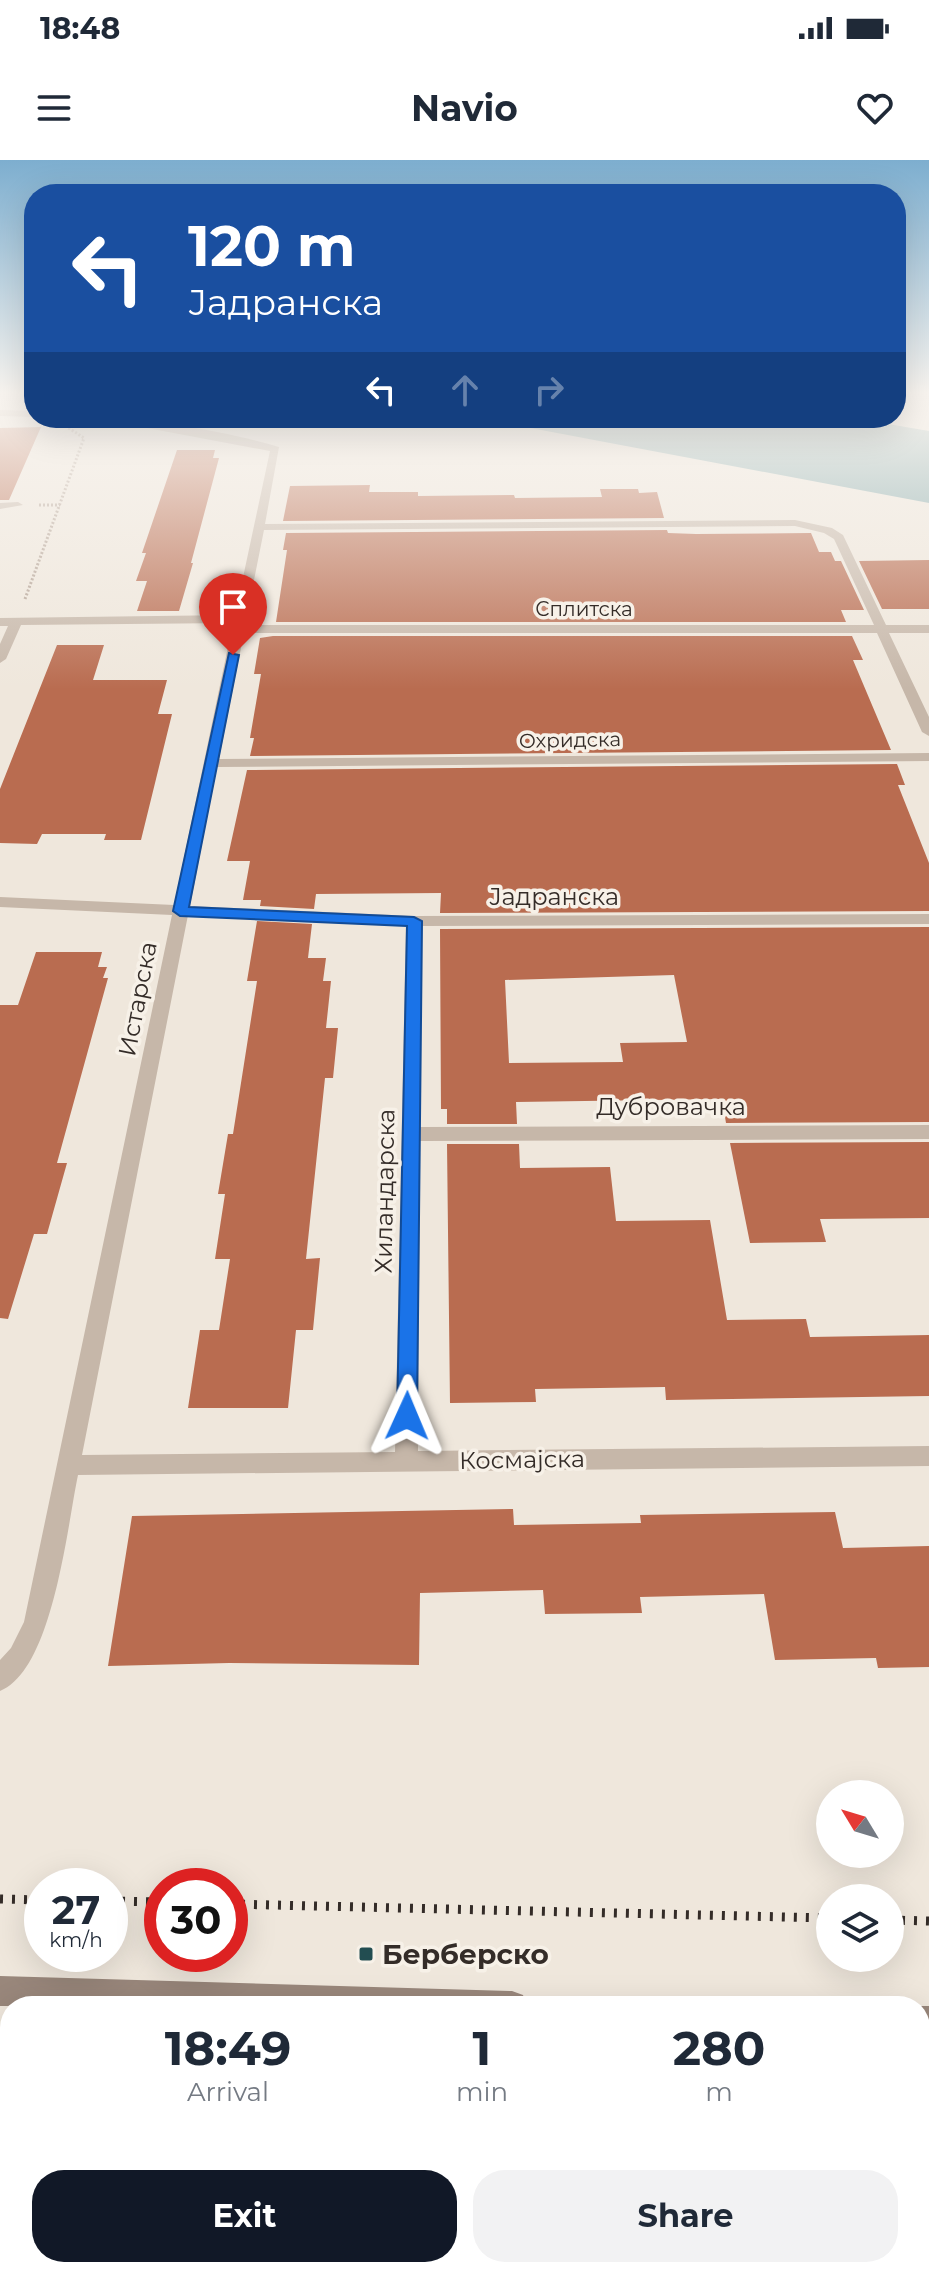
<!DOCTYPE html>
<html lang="en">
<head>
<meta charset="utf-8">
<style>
  body { margin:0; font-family:Montserrat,sans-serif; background:#f2f2f3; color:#1f2937; height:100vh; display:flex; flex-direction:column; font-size:30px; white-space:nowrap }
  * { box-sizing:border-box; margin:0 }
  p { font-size:26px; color:#747a83 }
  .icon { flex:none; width:44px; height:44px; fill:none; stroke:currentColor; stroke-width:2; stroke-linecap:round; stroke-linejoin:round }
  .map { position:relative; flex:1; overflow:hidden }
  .panel { position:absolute; left:0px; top:1836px; width:930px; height:282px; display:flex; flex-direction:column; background:#fff; border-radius:32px 32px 0 0; box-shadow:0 8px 32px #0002 }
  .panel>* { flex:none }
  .hud { position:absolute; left:24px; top:24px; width:882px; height:244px; border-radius:32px; box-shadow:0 8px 32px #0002; background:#1a4fa0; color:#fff; overflow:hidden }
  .needle { width:52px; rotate:308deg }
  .fabs { position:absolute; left:816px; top:1620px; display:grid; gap:16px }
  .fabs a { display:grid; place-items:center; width:88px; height:88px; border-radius:50%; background:#fff; box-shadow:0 8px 32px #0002; font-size:40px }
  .speed { position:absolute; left:24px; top:1708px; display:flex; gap:16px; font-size:40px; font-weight:700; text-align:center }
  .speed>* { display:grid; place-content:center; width:104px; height:104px; border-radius:50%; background:#fff; box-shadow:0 8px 32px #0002; line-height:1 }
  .speed small { font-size:20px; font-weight:400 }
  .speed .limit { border:12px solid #d22; background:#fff; color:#111 }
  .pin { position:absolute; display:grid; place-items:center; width:68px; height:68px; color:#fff; margin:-82px -34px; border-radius:50% 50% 50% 0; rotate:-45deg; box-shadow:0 0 8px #0007 }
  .pin .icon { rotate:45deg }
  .me { position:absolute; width:88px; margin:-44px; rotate:1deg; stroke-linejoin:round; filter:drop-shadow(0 0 6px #0008) }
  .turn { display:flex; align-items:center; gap:28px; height:168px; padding:0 32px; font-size:36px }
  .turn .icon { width:104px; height:104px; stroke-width:2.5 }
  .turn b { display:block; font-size:56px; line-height:68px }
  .lanes { display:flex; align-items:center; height:76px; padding:0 32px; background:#0003; justify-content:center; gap:40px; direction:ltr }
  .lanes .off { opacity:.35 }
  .eta { display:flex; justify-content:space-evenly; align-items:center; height:136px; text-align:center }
  .eta b { font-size:48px; font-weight:700; line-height:56px }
  .primary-button { display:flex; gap:16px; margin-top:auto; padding:16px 32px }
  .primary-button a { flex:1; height:92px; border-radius:32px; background:#111827; color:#fff; font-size:32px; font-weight:700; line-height:92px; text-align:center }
  .primary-button a+a { background:#f2f2f3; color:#1f2937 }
  .status { display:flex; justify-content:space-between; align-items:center; height:56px; padding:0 40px; background:#fff; direction:ltr }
  .status svg { height:22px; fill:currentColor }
  header { display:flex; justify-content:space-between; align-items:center; height:104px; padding:0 32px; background:#fff; font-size:36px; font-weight:700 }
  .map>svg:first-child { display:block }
  .water { fill:#7ea6a9 }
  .building { fill:#b96c50; fill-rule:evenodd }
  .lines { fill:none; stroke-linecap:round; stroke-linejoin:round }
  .path { stroke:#b2a194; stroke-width:3; stroke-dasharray:2 2; stroke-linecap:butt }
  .street { fill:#c6b7a9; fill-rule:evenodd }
  .secondary { fill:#99877b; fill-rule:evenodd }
  .rail { stroke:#342c28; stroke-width:9; stroke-dasharray:3 9; stroke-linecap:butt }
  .route { fill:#1a73e8; stroke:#114b97; stroke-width:2 }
  .poi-dot { fill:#224d51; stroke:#f7f1e8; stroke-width:3 }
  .labels { text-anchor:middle; stroke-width:7; stroke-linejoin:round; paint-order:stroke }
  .far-street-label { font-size:20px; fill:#342c28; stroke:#f7f1e8 }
  .street-label { font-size:24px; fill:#342c28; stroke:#f7f1e8 }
  .near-poi-label { font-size:28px; font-weight:bold; fill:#342c28; stroke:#f7f1e8; text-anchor:start }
</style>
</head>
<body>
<div class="status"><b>18:48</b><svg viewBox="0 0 49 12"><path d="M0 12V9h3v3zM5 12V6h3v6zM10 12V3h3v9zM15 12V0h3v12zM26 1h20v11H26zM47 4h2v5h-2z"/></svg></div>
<header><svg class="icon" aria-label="menu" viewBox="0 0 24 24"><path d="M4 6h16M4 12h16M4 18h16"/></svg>Navio<svg class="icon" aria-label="heart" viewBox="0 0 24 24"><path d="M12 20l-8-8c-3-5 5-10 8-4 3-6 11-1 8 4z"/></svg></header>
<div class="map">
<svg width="929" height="2117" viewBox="0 0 929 2117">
  <rect width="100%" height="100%" fill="#efe7dc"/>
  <path class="water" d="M 477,258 L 853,258 L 929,271 L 929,343 Z"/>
  <path class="building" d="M 41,267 L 9,340 L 0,340 L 0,268 Z
    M 177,290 L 215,290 L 213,298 L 219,298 L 191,403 L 193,403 L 179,451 L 137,451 L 147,421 L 136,421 L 146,393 L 142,393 Z
    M 370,325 L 369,332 L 418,332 L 418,336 L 514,335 L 515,338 L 602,337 L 600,329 L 638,329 L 639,333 L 657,332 L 664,358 L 283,361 L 290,326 Z
    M 667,370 L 668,373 L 696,374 L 811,373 L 819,392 L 831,392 L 835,401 L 841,401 L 864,450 L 841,450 L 846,462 L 276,462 L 287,390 L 283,390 L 286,373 Z
    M 929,400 L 929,449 L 882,449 L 859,401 Z
    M 273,476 L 852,476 L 863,500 L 853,500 L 891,590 L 250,596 L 254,578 L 250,578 L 261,514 L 254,514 L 260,478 Z
    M 57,485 L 104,485 L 93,520 L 167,520 L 158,554 L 172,554 L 141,680 L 104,680 L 106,674 L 42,674 L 37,684 L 0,683 L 0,629 Z
    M 897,604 L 905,625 L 898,625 L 929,703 L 929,751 L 440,753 L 441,733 L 316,734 L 314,749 L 260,746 L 261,740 L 243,740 L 250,701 L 227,701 L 247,610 Z
    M 257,761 L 312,764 L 308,798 L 326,798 L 323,821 L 331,821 L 326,868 L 338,868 L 333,918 L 325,918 L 306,1099 L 320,1098 L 313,1170 L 296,1170 L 288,1248 L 188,1248 L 200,1170 L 219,1170 L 230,1099 L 215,1099 L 225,1034 L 218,1034 L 228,974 L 233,974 L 257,821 L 247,821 Z
    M 929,767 L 929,962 L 726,963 L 722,939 L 516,942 L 517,964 L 447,964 L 447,949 L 441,949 L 440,769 ZM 674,815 L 687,882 L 620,883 L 623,902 L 509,903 L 505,820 Z
    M 36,792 L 102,792 L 98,807 L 107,807 L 103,818 L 108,818 L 57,1003 L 67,1003 L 47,1074 L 34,1074 L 8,1159 L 0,1158 L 0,845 L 18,845 Z
    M 929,982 L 929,1058 L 820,1059 L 826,1082 L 750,1083 L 730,983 Z
    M 447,984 L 519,984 L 520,1008 L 610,1007 L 616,1061 L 710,1060 L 727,1160 L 806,1159 L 810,1177 L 929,1175 L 929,1236 L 666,1240 L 665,1227 L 535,1229 L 536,1242 L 450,1243 Z
    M 513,1349 L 514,1365 L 641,1363 L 640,1355 L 835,1352 L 843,1388 L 929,1386 L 929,1507 L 878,1508 L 876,1498 L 775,1500 L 764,1434 L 640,1437 L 642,1453 L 545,1454 L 543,1430 L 420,1433 L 419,1505 L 229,1503 L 108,1506 L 132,1356 Z"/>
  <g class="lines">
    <path class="path" d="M 39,345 L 60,345
      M 25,439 L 84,278 L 61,263 L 62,258"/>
    <path class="street" d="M 0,250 L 34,251 L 34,257 L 0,256 Z
      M 94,258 C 149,258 225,271 279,287 L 265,364 L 795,360 L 832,368 L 843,375 L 886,465 L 929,465 L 929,473 L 889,473 L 929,557 L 929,576 L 922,572 L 877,473 L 244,473 L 219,599 L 929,593 L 929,601 L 217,607 L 190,746 L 414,756 L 929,754 L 929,764 L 422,766 L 420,967 L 929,965 L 929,979 L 420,981 L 418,1291 L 929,1286 L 929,1306 L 78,1315 C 67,1367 53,1510 0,1531 L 0,1500 L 11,1488 L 24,1462 L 172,755 L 0,747 L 0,737 L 174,745 L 233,463 L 21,465 L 6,499 L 0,503 L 0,484 L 8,466 L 0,466 L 0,458 L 235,455 L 270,291 ZM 795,366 L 824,373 L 834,379 L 874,465 L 245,465 L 264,370 ZM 188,755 L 406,765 L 395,1292 L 82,1295 Z
      M 0,343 L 18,342 L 23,345 L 0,349 Z
      M 305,2108 L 339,2108 L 340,2117 L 306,2117 Z"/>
    <path class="secondary" d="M 0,1816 L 512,1831 L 523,1835 L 527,1846 L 0,1846 Z
      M 920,1846 L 929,1846 L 929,1876 L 920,1876 Z"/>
    <path class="rail" d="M 0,1739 L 42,1740
      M 110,1741 L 162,1742
      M 230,1744 L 830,1758
      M 890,1760 L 929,1761"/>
  </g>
  <linearGradient id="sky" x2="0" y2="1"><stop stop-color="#7daecf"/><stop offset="0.44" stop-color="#f8f4ef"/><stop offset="1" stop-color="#f8f4ef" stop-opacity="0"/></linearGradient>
  <rect width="929" height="529" fill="url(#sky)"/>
  <path class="route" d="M 229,493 L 239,495 L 189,747 L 414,757 L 422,761 L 417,1256 L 414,1262 L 407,1265 L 400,1262 L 397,1256 L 407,766 L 180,756 L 173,751 Z"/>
  <rect class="poi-dot" x="358" y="1786" width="16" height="16" rx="4"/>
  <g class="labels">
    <g class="far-street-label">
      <text x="584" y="456">Сплитска</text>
      <text transform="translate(570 580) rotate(-1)" y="7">Охридска</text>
    </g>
    <g class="street-label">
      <text x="554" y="745">Јадранска</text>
      <text transform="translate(138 839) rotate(-79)" y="8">Истарска</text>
      <text x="671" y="955">Дубровачка</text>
      <text transform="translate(385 1031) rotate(-89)" y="8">Хиландарска</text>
      <text transform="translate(522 1300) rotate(-1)" y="8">Космајска</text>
    </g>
    <g class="near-poi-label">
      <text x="382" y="1804">Берберско</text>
    </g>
  </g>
</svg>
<div class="fabs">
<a><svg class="needle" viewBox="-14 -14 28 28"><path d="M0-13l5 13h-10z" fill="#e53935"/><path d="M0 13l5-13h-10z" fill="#747a83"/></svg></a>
<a><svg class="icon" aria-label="layers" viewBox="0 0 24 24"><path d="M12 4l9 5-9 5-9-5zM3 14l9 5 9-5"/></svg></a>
</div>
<div class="speed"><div>27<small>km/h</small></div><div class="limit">30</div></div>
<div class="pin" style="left:233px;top:495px;background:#d93025"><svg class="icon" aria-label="arrive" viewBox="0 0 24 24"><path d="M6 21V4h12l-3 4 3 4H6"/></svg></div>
<svg class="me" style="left:407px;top:1256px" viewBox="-20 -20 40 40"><path d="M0-17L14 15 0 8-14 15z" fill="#1a73e8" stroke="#fff" stroke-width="4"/></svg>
<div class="hud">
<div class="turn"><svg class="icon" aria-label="left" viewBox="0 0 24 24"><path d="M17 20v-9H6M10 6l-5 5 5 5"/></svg><div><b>120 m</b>Јадранска</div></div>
<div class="lanes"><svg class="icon" aria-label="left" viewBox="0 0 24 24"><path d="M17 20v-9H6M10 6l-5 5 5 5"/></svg><svg class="icon off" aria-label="ahead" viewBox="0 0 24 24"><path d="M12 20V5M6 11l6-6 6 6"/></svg><svg class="icon off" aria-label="right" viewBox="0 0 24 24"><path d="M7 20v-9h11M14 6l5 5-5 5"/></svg></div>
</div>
<section class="panel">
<div class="eta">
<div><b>18:49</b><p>Arrival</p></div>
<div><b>1</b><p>min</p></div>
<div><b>280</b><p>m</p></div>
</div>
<div class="primary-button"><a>Exit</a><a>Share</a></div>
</section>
</div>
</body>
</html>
